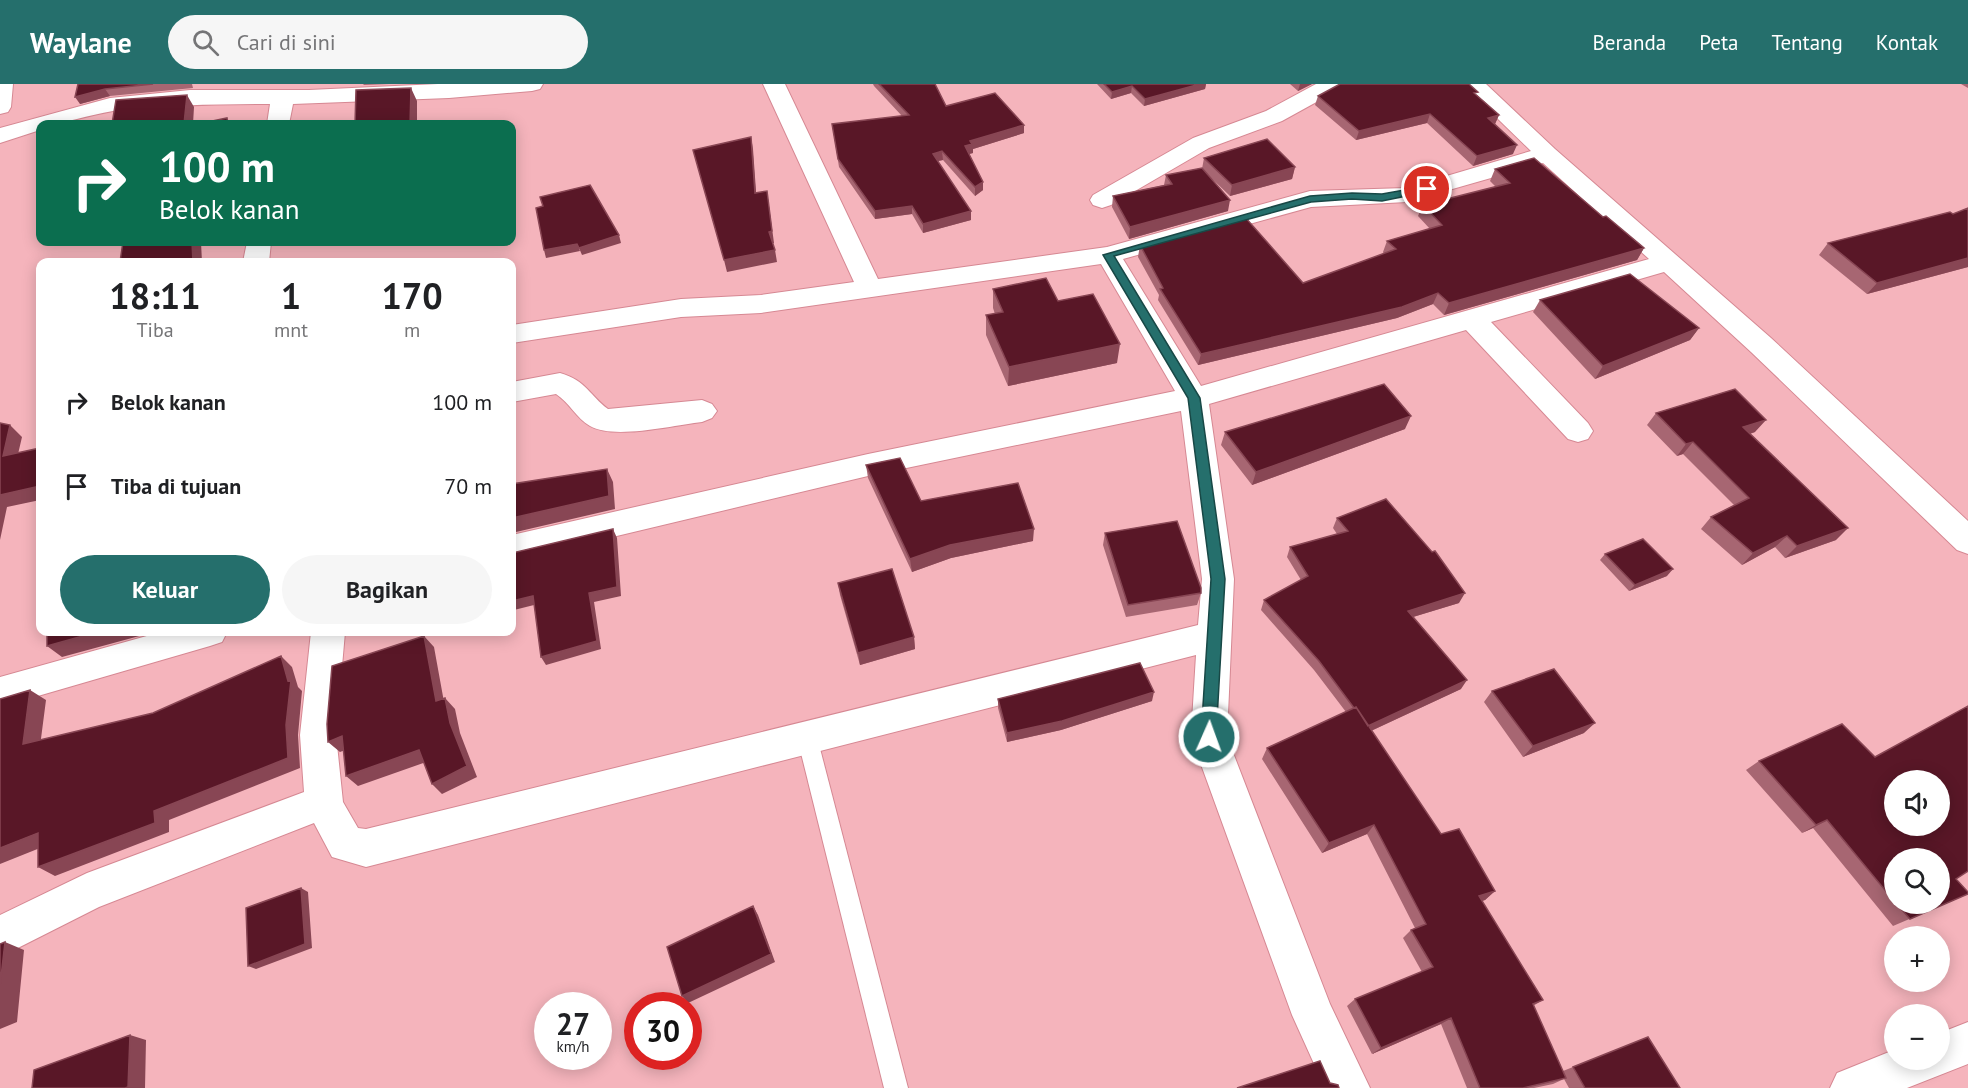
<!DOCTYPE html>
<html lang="id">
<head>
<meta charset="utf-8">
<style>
  body { margin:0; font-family:"PT Sans",sans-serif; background:#f6f6f6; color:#202124; height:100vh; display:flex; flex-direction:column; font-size:22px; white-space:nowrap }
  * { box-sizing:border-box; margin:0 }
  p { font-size:20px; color:#757577 }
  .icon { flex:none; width:33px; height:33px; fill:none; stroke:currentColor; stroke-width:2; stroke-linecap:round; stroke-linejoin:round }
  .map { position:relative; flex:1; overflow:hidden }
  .side { position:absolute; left:36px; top:174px; width:480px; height:378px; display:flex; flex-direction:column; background:#fff; border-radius:12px; box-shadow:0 3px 15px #0003 }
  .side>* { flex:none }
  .hud { position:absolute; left:36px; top:36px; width:480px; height:126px; border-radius:12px; box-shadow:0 3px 15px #0003; background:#0b6e4f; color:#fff; overflow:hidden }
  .controls { position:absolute; left:1884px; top:686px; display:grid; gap:12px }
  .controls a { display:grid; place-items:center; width:66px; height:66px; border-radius:50%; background:#fff; box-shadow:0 3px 15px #0003; font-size:30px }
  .speed { position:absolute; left:534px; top:908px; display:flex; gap:12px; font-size:30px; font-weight:700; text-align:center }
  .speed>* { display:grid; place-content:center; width:78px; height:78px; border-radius:50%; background:#fff; box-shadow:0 3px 15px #0003; line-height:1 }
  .speed small { font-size:15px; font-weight:400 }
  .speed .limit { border:9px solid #d22; background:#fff; color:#111 }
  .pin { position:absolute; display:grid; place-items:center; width:51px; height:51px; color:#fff; margin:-26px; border:3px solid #fff; border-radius:50%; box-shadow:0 2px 6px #0007 }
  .me { position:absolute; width:66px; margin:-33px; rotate:2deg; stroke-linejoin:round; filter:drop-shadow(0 0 4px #0008) }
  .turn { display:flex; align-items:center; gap:21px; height:126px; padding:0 24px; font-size:27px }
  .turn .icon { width:78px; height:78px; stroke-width:2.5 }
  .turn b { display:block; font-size:42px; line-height:51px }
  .eta { display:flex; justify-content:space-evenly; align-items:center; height:102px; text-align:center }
  .eta b { font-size:36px; font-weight:700; line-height:42px }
  .primary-button { display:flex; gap:12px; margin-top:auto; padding:12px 24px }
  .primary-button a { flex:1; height:69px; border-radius:36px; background:#256f6c; color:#fff; font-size:24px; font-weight:700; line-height:69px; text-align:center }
  .primary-button a+a { background:#f6f6f6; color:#202124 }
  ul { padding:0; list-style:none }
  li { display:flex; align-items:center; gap:18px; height:84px; padding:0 24px }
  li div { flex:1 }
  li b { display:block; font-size:22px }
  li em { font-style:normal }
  header { display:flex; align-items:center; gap:36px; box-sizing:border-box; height:84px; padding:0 30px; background:#256f6c; color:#fff }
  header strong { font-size:28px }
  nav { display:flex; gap:33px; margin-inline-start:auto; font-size:21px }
  .search { width:420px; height:54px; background:#f6f6f6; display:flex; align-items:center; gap:15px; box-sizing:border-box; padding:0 21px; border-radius:33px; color:#757577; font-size:22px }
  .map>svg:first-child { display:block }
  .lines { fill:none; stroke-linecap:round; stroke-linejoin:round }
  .service-casing { stroke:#d68893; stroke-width:2 }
  .minor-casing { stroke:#d68893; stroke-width:2 }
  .service { fill:#fff; fill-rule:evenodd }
  .minor { fill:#fff; fill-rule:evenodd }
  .wall { fill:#a76672; fill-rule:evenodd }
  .shaded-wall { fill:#884654 }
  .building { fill:#591727; stroke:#884654; stroke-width:1.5; fill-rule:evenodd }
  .route { fill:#256f6c; stroke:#184846; stroke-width:1.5 }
</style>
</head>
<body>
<header>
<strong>Waylane</strong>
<div class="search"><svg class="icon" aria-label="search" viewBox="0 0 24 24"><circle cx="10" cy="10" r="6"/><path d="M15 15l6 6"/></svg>Cari di sini</div>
<nav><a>Beranda</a><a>Peta</a><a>Tentang</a><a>Kontak</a></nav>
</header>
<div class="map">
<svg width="1968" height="1004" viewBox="0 0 1968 1004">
  <rect width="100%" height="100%" fill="#f5b4bc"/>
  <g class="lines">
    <g class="service-casing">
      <path id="service" d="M 807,644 L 814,647 L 817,653 L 908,1004 L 884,1004 L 797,653 L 800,647 Z"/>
    </g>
    <g class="minor-casing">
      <path id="minor" d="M 0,0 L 13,0 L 11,23 L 8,28 L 0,30 Z
        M 438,0 L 543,0 L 540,5 L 532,7 L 449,14 L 293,20 L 289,40 L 267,40 L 270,20 C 218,20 166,21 113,27 C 88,31 66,40 40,40 L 40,46 L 0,59 L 0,44 L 110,14 L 190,6 L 309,6 Z
        M 763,0 L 785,0 L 878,195 L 1107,163 L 1310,107 L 1406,104 L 1531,67 L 1462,0 L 1486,0 L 1555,65 L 1771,254 L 1968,437 L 1968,470 L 1957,466 L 1751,268 L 1664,188 L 1491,238 L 1588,339 L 1593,347 L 1588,355 L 1578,358 L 1568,355 L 1466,246 L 1209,320 L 1234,495 L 1227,653 L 1330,920 L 1370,1004 L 1325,1004 L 1292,931 L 1191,653 L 1196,571 L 366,783 L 332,773 L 314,739 L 99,823 L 0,873 L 0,831 L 87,789 L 304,708 L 300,651 L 311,548 L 345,548 L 336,651 L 343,718 L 358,744 L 366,745 L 1198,541 L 1202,495 L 1181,327 L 868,392 L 512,477 L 512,451 L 868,370 L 1175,307 L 1101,180 L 761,229 L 681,233 L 512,259 L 512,241 L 681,215 L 761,211 L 854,198 ZM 1543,79 L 1649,175 L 1201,302 L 1123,175 L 1311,123 L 1407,118 Z
        M 1316,0 L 1343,0 L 1340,5 L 1282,37 L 1209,64 L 1111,121 L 1102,124 L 1093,121 L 1090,116 L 1093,111 L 1193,54 L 1266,27 Z
        M 247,158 L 271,158 L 269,178 L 243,178 Z
        M 560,289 C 587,297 589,311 608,325 L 702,316 L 712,320 L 717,327 L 712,334 L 702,338 C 674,341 614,356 590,342 C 576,334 570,319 556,310 L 512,318 L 512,298 Z
        M 161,548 L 227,548 L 222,558 L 210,562 L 0,623 L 0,593 Z
        M 1968,938 L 1968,980 L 1907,1004 L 1830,1004 L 1837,989 L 1894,966 L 1894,975 L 1940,975 L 1940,949 Z"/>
    </g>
    <use href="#service" class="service"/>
    <use href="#minor" class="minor"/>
  </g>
  <path class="wall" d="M 78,0 L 192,0 L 193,4 L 110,12 L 80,20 Z
    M 363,0 L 389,0 L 364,1 Z
    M 873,0 L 935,0 L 946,22 L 1024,41 L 1024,49 L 973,65 L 973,69 L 969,70 L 983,98 L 983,106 L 975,112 L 943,76 L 938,77 L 971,136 L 923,149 L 912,130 L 875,135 L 839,83 L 832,40 L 902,32 L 874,2 Z
    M 1097,0 L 1206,0 L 1205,5 L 1144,22 L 1131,9 L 1111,15 Z
    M 1290,0 L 1312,0 L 1298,7 Z
    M 1961,0 L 1968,0 L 1968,4 Z
    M 1477,11 L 1499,31 L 1495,40 L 1513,70 L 1473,82 L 1427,39 L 1356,56 L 1315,21 L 1318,12 Z
    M 1204,74 L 1295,83 L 1292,95 L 1230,112 L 1206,89 L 1228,127 L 1129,155 L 1112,123 L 1113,112 L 1164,101 L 1166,91 L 1202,85 Z
    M 1495,85 L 1603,133 L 1644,164 L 1637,176 L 1444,231 L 1433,220 L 1397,234 L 1198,281 L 1158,216 L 1159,211 L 1138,173 L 1140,161 L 1303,199 L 1384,170 L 1383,168 L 1387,157 L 1430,145 L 1418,132 L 1423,121 L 1496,103 L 1490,97 Z
    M 1968,124 L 1968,183 L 1867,210 L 1819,171 L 1828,159 L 1953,130 Z
    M 993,205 L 1058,217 L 1117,279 L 1008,302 L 986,251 L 986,231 L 995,230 L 993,224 Z
    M 1540,216 L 1699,244 L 1690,256 L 1595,295 L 1533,228 Z
    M 1656,329 L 1755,348 L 1750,350 L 1836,456 L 1785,474 L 1775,463 L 1742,481 L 1701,445 L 1711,433 L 1734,421 L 1683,370 L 1677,372 L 1647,341 Z
    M 1405,345 L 1252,401 L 1221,361 L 1225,348 Z
    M 866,381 L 921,417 L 1033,457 L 951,474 L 912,488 L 868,394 Z
    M 1337,434 L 1459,519 L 1413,533 L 1461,605 L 1371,647 L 1441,750 L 1495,807 L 1485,816 L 1482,817 L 1543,916 L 1533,922 L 1563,987 L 1573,983 L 1680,1004 L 1569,1004 L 1564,995 L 1553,1000 L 1534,1004 L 1467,1004 L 1441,940 L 1372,970 L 1347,922 L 1355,915 L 1422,888 L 1403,854 L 1411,846 L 1415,844 L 1367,750 L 1322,769 L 1262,675 L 1267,664 L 1346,628 L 1314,586 L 1261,526 L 1264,516 L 1301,496 L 1287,473 L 1290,463 L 1337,450 L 1333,444 Z
    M 1105,449 L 1201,509 L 1197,521 L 1126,533 L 1103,461 Z
    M 1605,470 L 1667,492 L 1629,507 L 1600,476 Z
    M 838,499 L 914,553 L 915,565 L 860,581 L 840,511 Z
    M 1492,607 L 1584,649 L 1523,673 L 1484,618 Z
    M 998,615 L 1152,617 L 1061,646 L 1007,658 L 998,624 Z
    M 1759,677 L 1956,795 L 1968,810 L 1893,842 L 1813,744 L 1802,749 L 1746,686 ZM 1894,774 L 1940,819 L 1894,819 Z"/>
  <path class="shaded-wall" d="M 1200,0 L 1206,0 L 1205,5 L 1144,22 L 1145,15 Z
    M 1300,0 L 1312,0 L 1298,7 Z
    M 1132,2 L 1131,9 L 1111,15 L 1112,8 Z
    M 411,4 L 417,17 L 417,40 L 410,40 Z
    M 105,5 L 110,12 L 80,20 L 75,13 Z
    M 187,11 L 194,23 L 193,40 L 184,40 Z
    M 1430,30 L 1427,39 L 1356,56 L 1359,47 Z
    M 1499,31 L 1495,40 L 1488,34 Z
    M 1024,41 L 1024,49 L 973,65 L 973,69 L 965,71 L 965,62 L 970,57 Z
    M 751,53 L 753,65 L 757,121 L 755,109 Z
    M 1517,61 L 1513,70 L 1473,82 L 1477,72 Z
    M 942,67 L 943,76 L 933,78 L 933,70 Z
    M 1295,83 L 1292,95 L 1230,112 L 1232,101 Z
    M 983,98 L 983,106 L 975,112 L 975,103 Z
    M 767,107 L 774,159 L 771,160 L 769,148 Z
    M 1230,116 L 1228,127 L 1129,155 L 1130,143 Z
    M 912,122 L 912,130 L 875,135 L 875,127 Z
    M 971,127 L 971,136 L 923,149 L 923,140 Z
    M 619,151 L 621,159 L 582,171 L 579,164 Z
    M 192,158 L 201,158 L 202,178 L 193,178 Z
    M 577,160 L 580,167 L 546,174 L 544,166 Z
    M 1644,164 L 1637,176 L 1444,231 L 1449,219 Z
    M 775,166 L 777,178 L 727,188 L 724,176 Z
    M 1968,174 L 1968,183 L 1867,210 L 1877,199 Z
    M 1438,209 L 1433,220 L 1397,234 L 1198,281 L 1201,270 Z
    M 1699,244 L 1690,256 L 1595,295 L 1603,282 Z
    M 1120,260 L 1117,279 L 1008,302 L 1009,283 Z
    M 1411,332 L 1405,345 L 1252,401 L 1256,388 Z
    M 1766,336 L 1755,348 L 1732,355 L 1743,343 Z
    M 10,341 L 22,353 L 15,383 L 3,372 Z
    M 1693,358 L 1683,370 L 1677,372 L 1686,360 Z
    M 607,385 L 613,398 L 615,425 L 516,448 L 512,439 L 512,434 Z
    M 40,402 L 40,416 L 7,423 L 0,456 L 0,411 Z
    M 1848,444 L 1836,456 L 1785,474 L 1797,462 Z
    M 613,445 L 617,454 L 621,512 L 594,518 L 601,565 L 546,581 L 541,573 L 589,509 Z
    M 1034,445 L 1033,457 L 951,474 L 912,488 L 910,475 L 950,461 Z
    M 1787,452 L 1775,463 L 1742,481 L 1753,469 Z
    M 1673,485 L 1667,492 L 1629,507 L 1635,501 Z
    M 1465,509 L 1459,519 L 1403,536 L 1408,527 Z
    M 533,512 L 538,520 L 514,526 L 512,523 L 512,517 Z
    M 97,548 L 154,548 L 62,573 L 47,562 Z
    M 424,552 L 434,563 L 446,629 L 436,617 Z
    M 914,553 L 915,565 L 860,581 L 858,569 Z
    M 281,572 L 292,583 L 298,603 L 302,607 L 298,651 L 300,684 L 169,736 L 169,748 L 55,792 L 38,783 L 154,727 L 286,641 L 288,597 Z
    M 1467,596 L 1461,605 L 1362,651 L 1368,642 Z
    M 30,606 L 46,616 L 39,670 L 23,660 Z
    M 1154,608 L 1152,617 L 1061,646 L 1007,658 L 1007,649 Z
    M 445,614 L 455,625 L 460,649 L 477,693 L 442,710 L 432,700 L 450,639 Z
    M 1595,639 L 1584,649 L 1523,673 L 1533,662 Z
    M 342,652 L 353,663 L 340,668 L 328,658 Z
    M 419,666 L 429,677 L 358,702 L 346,692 Z
    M 1827,736 L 1813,744 L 1802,749 L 1816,741 Z
    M 1374,741 L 1367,750 L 1322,769 L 1329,759 Z
    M 38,749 L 55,758 L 0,780 L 0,764 Z
    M 301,804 L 308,808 L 312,864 L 256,885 L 248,882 Z
    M 1495,807 L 1485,816 L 1470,821 L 1479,812 Z
    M 753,822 L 758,831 L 775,878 L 688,919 L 682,912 Z
    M 5,858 L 24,866 L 17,938 L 0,945 L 0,902 Z
    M 1451,934 L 1441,940 L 1372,970 L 1381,964 Z
    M 130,951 L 146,956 L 145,1004 L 125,1004 Z"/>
  <path class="building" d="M 78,0 L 153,0 L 105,5 L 75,13 Z
    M 879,0 L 935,0 L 946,22 L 995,9 L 1024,41 L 970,57 L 972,60 L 965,62 L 983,98 L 975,103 L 942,67 L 933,70 L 971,127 L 923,140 L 912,122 L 875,127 L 838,75 L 832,40 L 909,31 Z
    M 1104,0 L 1200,0 L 1145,15 L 1132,2 L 1112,8 Z
    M 1340,0 L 1469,0 L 1478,8 L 1474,9 L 1499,31 L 1488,34 L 1517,61 L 1477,72 L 1430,30 L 1359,47 L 1318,12 Z
    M 411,4 L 410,40 L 355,40 L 356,6 Z
    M 187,11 L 184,40 L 112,40 L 116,16 Z
    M 227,34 L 228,40 L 198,40 Z
    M 751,53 L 755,109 L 767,107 L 772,147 L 769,148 L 775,166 L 724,176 L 693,66 Z
    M 1267,55 L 1295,83 L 1232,101 L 1204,74 Z
    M 1534,74 L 1603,133 L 1606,132 L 1644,164 L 1449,219 L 1438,209 L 1402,223 L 1201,270 L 1160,205 L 1163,204 L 1140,161 L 1245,133 L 1303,199 L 1396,165 L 1387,157 L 1442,141 L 1423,121 L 1510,99 L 1495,85 Z
    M 1202,84 L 1230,116 L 1130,143 L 1113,112 L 1172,100 L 1166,91 Z
    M 590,101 L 619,151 L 579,164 L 577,160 L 544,166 L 536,124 L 543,122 L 540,113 Z
    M 1968,124 L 1968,174 L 1877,199 L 1828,159 L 1950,128 L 1953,130 Z
    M 123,158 L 192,158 L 193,178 L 120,178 Z
    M 1630,190 L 1699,244 L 1603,282 L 1540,216 Z
    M 1046,194 L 1058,217 L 1093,210 L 1120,260 L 1009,283 L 986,231 L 1003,228 L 993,205 Z
    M 1384,300 L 1411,332 L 1256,388 L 1225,348 Z
    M 1735,305 L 1766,336 L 1743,343 L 1848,444 L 1797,462 L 1787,452 L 1753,469 L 1711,433 L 1749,414 L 1693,358 L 1686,360 L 1656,329 Z
    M 0,339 L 10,341 L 3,372 L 40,364 L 40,402 L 0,411 Z
    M 900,374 L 921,417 L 1018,399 L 1034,445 L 950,461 L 910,475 L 866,381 Z
    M 607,385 L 609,412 L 512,434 L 512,400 Z
    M 1386,415 L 1432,468 L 1435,467 L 1465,509 L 1408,527 L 1467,596 L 1368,642 L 1356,623 L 1354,624 L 1319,577 L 1264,516 L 1308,492 L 1290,463 L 1348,447 L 1337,434 Z
    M 1177,437 L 1201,504 L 1201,509 L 1128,521 L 1105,449 Z
    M 613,445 L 617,503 L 589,509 L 597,557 L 541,573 L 533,512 L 512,517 L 512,469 Z
    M 1643,455 L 1673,485 L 1635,501 L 1605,470 Z
    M 892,485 L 914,553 L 858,569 L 838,499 Z
    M 47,548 L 97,548 L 47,562 Z
    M 424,552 L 436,617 L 445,614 L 450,639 L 467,682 L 432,700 L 419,666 L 346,692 L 342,652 L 328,658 L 327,640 L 332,582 Z
    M 281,572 L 288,597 L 291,596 L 286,641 L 288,674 L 154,727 L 155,739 L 38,783 L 38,749 L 0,764 L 0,615 L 30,606 L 23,660 L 153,629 Z
    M 1140,579 L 1154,608 L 1062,637 L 1007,649 L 998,615 Z
    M 1554,585 L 1595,639 L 1533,662 L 1492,607 Z
    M 1968,622 L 1968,787 L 1956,795 L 1968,808 L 1968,810 L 1910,835 L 1896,819 L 1940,819 L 1940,774 L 1894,774 L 1894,817 L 1827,736 L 1816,741 L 1759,677 L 1842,640 L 1875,673 ZM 1894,696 L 1940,696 L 1940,741 L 1894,741 Z
    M 1356,623 L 1441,750 L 1459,745 L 1495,807 L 1479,812 L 1543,916 L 1533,920 L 1566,994 L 1523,1004 L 1480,1004 L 1451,934 L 1381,964 L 1355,915 L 1433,883 L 1411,846 L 1426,840 L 1374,741 L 1329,759 L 1267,664 Z
    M 301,804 L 305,860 L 248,882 L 246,824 Z
    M 753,822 L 771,870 L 682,912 L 667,863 Z
    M 5,858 L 0,902 L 0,860 Z
    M 130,951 L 128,1003 L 125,1004 L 32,1004 L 34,986 Z
    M 1648,953 L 1680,1004 L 1585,1004 L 1573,983 Z
    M 1320,977 L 1330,999 L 1338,1001 L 1339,1004 L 1237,1004 Z"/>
  <path class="route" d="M 1427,102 L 1432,105 L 1431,107 L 1382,117 L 1352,115 L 1311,118 L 1114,172 L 1200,314 L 1225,495 L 1216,653 L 1209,660 L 1204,658 L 1201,653 L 1211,495 L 1188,314 L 1103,171 L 1310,112 L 1352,109 L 1382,110 Z"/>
</svg>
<div class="controls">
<a><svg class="icon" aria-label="sound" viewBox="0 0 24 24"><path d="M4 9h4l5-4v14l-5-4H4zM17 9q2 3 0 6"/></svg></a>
<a><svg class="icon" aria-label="search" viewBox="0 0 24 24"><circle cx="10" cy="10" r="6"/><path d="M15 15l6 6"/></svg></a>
<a>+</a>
<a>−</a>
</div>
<div class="speed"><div>27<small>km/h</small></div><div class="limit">30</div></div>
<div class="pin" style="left:1427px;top:105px;background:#d93025"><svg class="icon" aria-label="arrive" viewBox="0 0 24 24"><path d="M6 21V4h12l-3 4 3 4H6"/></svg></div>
<svg class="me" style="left:1209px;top:653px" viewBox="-20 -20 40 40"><circle r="17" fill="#256f6c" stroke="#fff" stroke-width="3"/><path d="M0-11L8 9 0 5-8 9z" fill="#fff"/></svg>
<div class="hud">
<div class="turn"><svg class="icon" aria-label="right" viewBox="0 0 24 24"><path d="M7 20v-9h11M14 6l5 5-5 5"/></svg><div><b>100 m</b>Belok kanan</div></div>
</div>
<section class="side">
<div class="eta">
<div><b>18:11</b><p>Tiba</p></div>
<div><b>1</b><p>mnt</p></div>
<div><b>170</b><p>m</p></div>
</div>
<ul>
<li><svg class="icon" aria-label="right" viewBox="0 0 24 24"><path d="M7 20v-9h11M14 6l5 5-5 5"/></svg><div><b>Belok kanan</b></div><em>100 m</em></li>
<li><svg class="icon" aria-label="arrive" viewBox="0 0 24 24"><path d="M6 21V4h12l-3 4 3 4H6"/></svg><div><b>Tiba di tujuan</b></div><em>70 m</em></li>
</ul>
<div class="primary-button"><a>Keluar</a><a>Bagikan</a></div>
</section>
</div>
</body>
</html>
